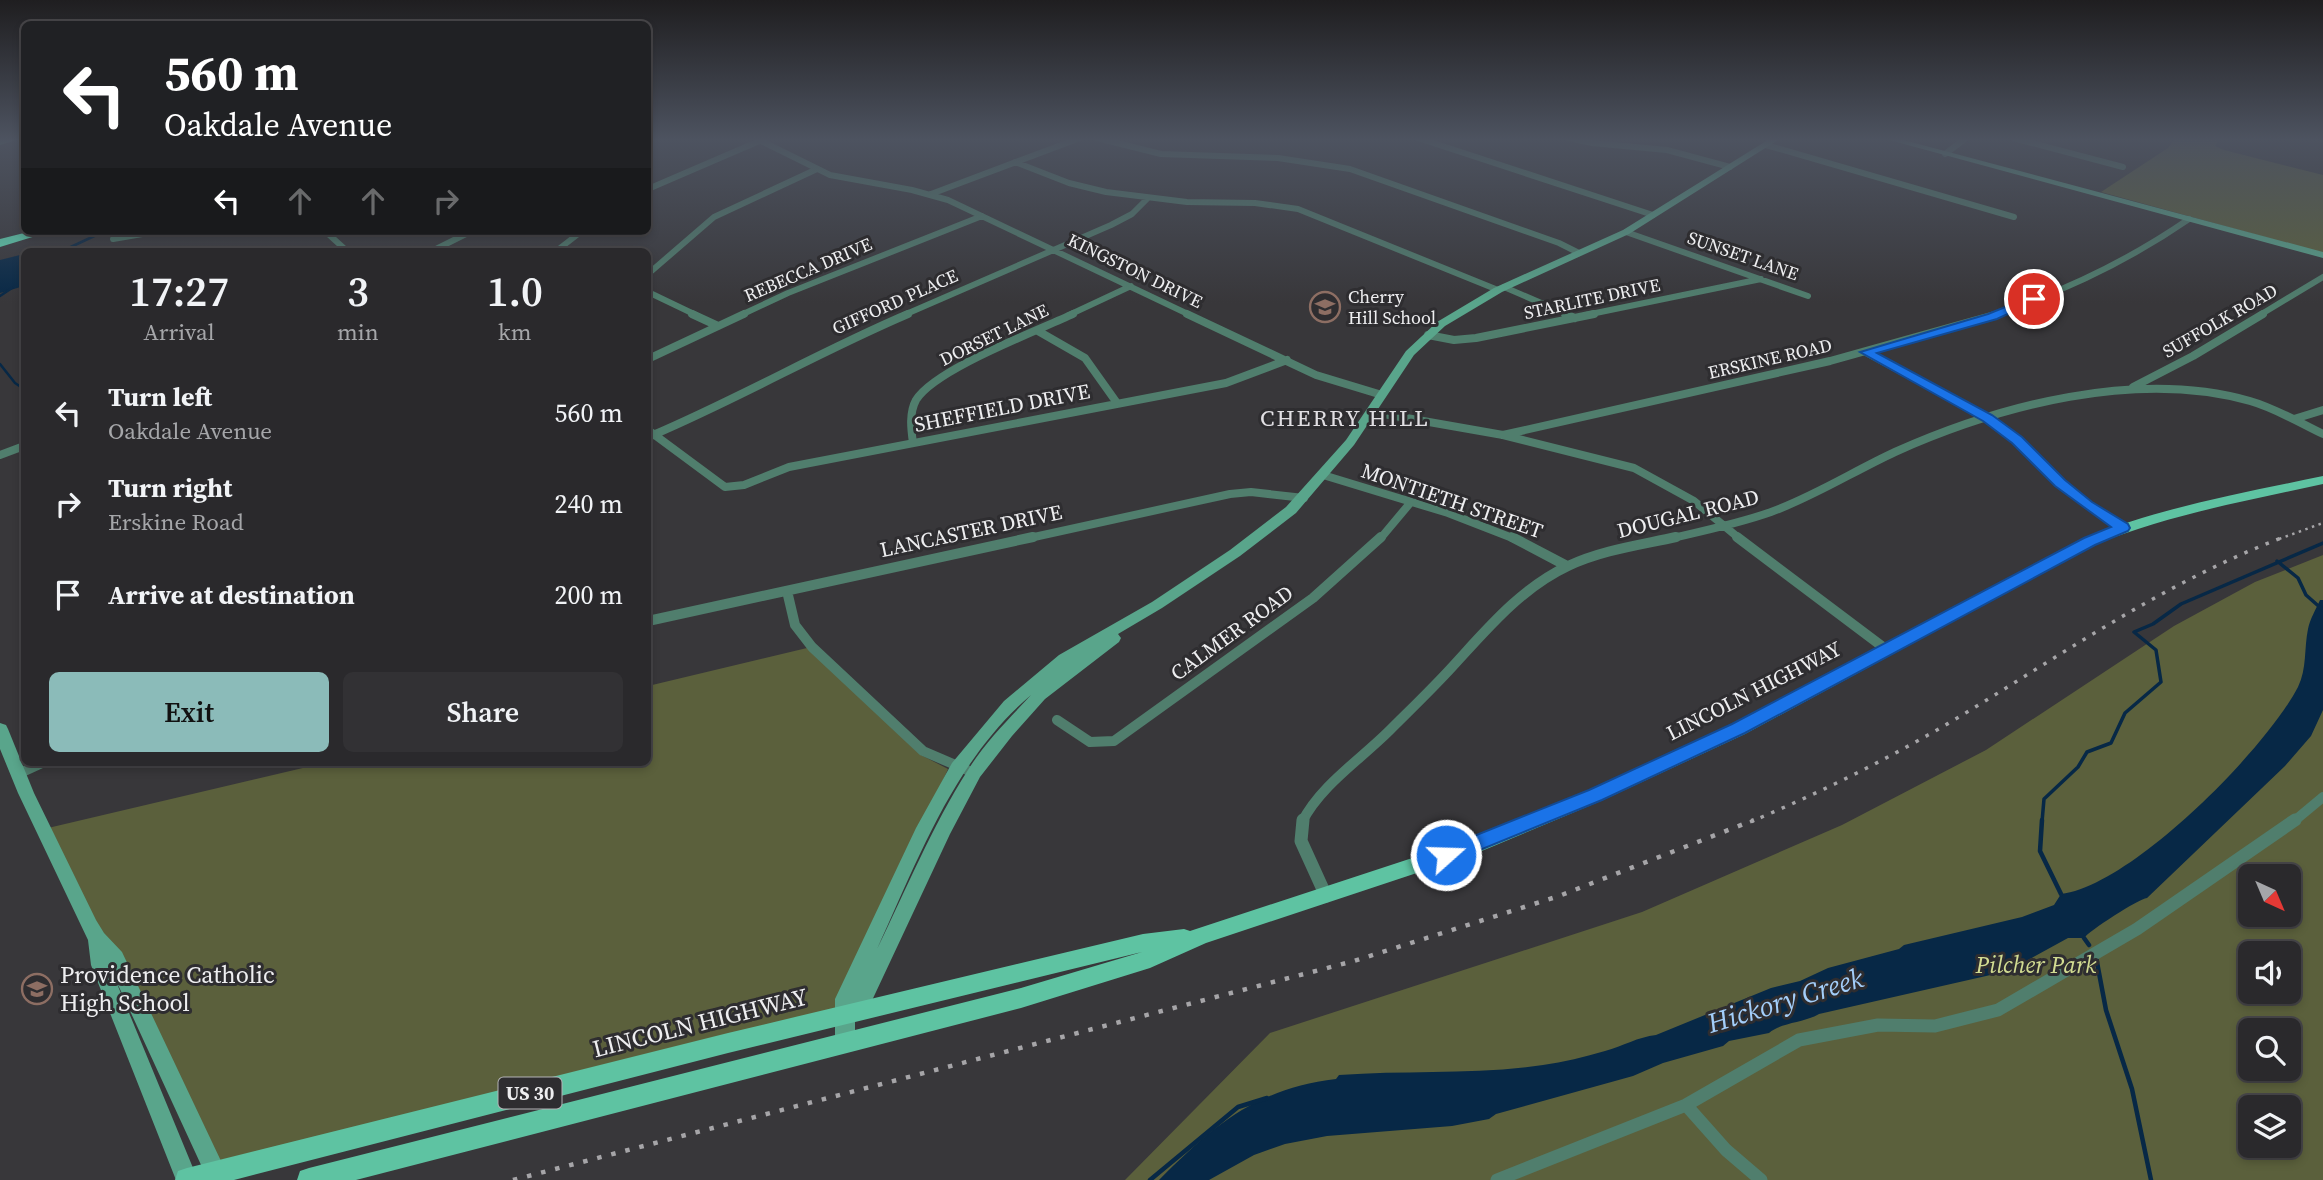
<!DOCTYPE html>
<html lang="en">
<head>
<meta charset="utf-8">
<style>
  body { margin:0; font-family:"Source Serif 4",serif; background:#323134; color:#f1f3f6; height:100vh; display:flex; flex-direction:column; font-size:26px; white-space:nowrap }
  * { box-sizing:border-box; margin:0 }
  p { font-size:23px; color:#a5a6a9 }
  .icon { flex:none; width:38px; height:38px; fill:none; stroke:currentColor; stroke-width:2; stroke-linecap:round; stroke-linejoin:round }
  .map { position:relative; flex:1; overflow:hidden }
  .panel { position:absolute; left:21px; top:248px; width:630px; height:518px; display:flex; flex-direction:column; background:#2a292c; border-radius:10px; box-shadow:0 4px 10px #0003,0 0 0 2px #464548 }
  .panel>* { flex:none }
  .banner { position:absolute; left:21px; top:21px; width:630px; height:214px; border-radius:10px; box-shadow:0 4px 10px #0003,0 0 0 2px #464548; background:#202124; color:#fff; overflow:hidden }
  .needle { width:46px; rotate:136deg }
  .tools { position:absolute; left:2238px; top:864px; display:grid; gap:14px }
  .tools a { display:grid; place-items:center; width:63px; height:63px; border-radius:10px; background:#2a292c; box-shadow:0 4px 10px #0003,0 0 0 2px #464548; font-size:35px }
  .pin { position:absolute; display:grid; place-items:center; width:60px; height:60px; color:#fff; margin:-30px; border:4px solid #fff; border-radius:50%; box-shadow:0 2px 7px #0007 }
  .me { position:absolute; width:77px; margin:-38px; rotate:70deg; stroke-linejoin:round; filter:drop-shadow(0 0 5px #0008) }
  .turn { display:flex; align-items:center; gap:24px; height:147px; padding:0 28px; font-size:32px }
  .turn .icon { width:91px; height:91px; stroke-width:2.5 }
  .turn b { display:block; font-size:49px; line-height:60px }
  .lanes { display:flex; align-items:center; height:66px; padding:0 28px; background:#0003; justify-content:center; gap:35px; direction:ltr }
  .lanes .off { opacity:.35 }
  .eta { display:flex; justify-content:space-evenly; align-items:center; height:119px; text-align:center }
  .eta b { font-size:42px; font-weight:600; line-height:49px }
  .action { display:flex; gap:14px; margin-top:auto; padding:14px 28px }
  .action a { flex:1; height:80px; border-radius:10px; background:#8bbbb9; color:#111; font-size:28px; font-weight:600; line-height:80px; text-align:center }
  .action a+a { background:#323134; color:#f1f3f6 }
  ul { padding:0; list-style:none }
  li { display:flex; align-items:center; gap:21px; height:91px; padding:0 28px }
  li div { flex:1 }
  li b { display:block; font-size:26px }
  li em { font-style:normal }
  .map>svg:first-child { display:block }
  .green { fill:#5b603c; fill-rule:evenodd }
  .water { fill:#072846 }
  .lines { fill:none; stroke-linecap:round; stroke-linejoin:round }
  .stream-far2 { stroke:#072846; stroke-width:2.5 }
  .stream-far1 { stroke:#072846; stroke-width:3.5 }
  .stream { stroke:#072846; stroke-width:4.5 }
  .street-far3 { stroke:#507e6d; stroke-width:6 }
  .street-far2 { stroke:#507e6d; stroke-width:8 }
  .street-far1 { stroke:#507e6d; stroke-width:10 }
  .street { stroke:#507e6d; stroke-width:13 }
  .secondary { fill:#59a58b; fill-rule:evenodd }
  .primary { fill:#5ec3a2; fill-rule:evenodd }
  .highway { fill:#61deb7; fill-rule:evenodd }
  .rail-far2 { stroke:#a6a5a8; stroke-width:2.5; stroke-dasharray:2.5 4.5; stroke-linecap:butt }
  .rail-far1 { stroke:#a6a5a8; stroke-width:3.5; stroke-dasharray:3.5 8; stroke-linecap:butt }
  .rail { stroke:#a6a5a8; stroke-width:4.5; stroke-dasharray:4.5 10; stroke-linecap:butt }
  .route { fill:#1a73e8; stroke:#114b97; stroke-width:2 }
  .labels { text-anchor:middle; stroke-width:6; stroke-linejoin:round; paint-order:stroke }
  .far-street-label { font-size:18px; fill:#eeeef0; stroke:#2e2d30 }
  .far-poi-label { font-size:18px; fill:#eeeef0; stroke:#2e2d30; text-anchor:start }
  .shield { fill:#2e2d30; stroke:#b4b4b6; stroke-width:2 }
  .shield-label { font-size:19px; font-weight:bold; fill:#eeeef0 }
  .street-label { font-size:21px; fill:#eeeef0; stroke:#2e2d30 }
  .neighbourhood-label { font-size:23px; letter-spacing:2px; fill:#e1dfe3; stroke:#2e2d30 }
  .near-park-label { font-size:24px; font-style:italic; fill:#d2dc92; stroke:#2e2d30 }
  .near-poi-label { font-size:24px; fill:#eeeef0; stroke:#2e2d30; text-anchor:start }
  .near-street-label { font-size:24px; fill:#eeeef0; stroke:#2e2d30 }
  .near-water-label { font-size:28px; font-style:italic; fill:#a3cefa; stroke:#2e2d30 }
</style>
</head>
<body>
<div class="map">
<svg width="2323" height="1180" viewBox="0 0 2323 1180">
  <rect width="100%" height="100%" fill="#38373a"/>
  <path class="green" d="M 2176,138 L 2219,138 L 2215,146 L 2224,150 L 2323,175 L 2323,253 L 2101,192 L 2168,148 Z
    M 2323,555 L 2323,1180 L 1125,1180 L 1270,1033 L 1642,912 L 1842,825 L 1986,750 L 2174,626 L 2255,582 ZM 2250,877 L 2289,877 L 2289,915 L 2250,915 ZM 2250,954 L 2289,954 L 2289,992 L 2250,992 ZM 2250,1031 L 2289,1031 L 2289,1069 L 2250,1069 ZM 2250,1108 L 2289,1108 L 2289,1146 L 2250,1146 Z
    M 807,648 L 921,755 L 948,769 L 840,1010 L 221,1166 L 48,828 L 324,763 L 648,763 L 648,686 Z"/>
  <path class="water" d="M 24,254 L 24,286 L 0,293 L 0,260 Z
    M 2320,600 L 2323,600 L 2323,710 L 2311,736 L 2285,766 L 2147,898 C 2138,899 2089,931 2084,938 L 2068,938 L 2008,971 L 1819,1014 C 1804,1023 1782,1022 1769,1033 L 1729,1041 L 1723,1046 L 1663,1063 L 1633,1076 L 1496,1114 L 1489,1119 L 1452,1126 L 1327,1136 L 1285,1144 L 1254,1155 L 1209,1180 L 1159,1180 C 1215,1124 1256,1089 1336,1079 L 1339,1075 C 1407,1070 1476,1075 1543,1065 C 1563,1062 1585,1057 1605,1051 C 1623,1046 1638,1037 1656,1035 L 1771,988 L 1800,981 L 1828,968 L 1899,949 L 1904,945 L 2022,917 L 2054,905 L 2061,894 C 2131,886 2266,749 2298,687 C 2307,669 2304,648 2308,629 C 2310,619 2316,609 2320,600 Z"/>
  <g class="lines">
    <path class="stream-far2" d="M 60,252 L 105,231
      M 0,296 L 12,288
      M 0,364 L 15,383 L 24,389"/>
    <path class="stream-far1" d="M 2277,561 L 2298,578 L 2306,595 L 2323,610
      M 2042,822 L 2044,799 L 2078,767 L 2087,752 L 2111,743 L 2125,713 L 2161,682 L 2156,650 L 2134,632 L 2153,624 L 2181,604 L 2323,543"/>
    <path class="stream" d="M 2042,820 L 2040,851 L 2061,894
      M 2084,938 L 2089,945
      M 2096,957 L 2106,1010 L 2132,1089 L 2151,1180
      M 1150,1180 L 1238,1107 L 1267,1098"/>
    <path class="street-far3" d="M 755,138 L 830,175 L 912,190 L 948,200 L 1190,315
      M 1097,138 L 1161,154 L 1278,158 L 1350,169 L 1559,243 L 1579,253
      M 1418,138 L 1653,215
      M 1569,138 L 1592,143 L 1667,150 L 1730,167
      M 2013,138 L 2123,167
      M 1766,145 L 2014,217
      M 1945,154 L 1966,138
      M 1015,162 L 1069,183 L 1106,192 L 1187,202 L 1255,203 L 1298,209 L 1498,290
      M 648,189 L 764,139
      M 931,194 L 1080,138
      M 325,231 L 348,252
      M 1626,232 L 1808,296
      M 113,239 L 160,231
      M 430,252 L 472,231
      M 555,252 L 582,231
      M 648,274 L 714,217 L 817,169
      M 1504,287 L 1569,315
      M 648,292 L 696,315
      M 741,315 L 788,293 L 982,216
      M 904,315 L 1111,225 L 1132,214 L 1148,198
      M 1069,315 L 1131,286
      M 1586,315 L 1761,279
      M 1993,315 C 2063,292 2128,261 2189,219
      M 2260,315 L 2323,277"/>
    <path class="street-far2" d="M 692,314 L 718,326
      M 1187,314 L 1316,375 L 1382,395
      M 1565,314 L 1575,318
      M 1038,331 L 1085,358 L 1117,403
      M 1428,335 L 1454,340 L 1476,338 L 1594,314
      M 1866,352 L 1988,418 L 2017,440 L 2060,483 L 2087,505 L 2123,528
      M 648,359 L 744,314
      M 2133,387 L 2193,356 L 2263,314
      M 1372,412 L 1503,435 L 1634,468 L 1694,501 L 1740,539
      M 2294,419 L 2323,410
      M 648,430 L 725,487 L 744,485 L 789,467 L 1226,383 L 1287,360
      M 653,435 C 740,398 821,351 908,314
      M 1503,435 L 1830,361 L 1998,314
      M 913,443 C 911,429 909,413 916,400 C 935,369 1037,331 1073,314
      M 0,455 L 24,446
      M 1323,475 L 1448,513 L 1515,539
      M 1025,539 L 1230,494 L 1251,492 L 1304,498
      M 1380,539 L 1411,502
      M 1668,539 C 1703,531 1737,524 1771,512 C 1813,497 1854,471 1895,452 C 2000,405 2137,369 2250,401 C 2275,408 2300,423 2323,434"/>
    <path class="street-far1" d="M 1512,537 L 1567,566
      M 1737,537 L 1887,650
      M 787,591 L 795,625 L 812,647 L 923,751 L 974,773
      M 648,621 L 1033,537
      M 1057,720 L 1090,742 L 1114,741 L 1313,598 L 1381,537
      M 18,774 L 42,763
      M 1302,822 C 1321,785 1360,760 1390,730 C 1411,709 1433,688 1453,666 C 1487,629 1521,588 1568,566 C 1602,550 1640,545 1676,537
      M 2293,822 L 2323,797"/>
    <path class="street" d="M 1303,820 L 1301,841 L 1326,896
      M 1686,1105 L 1726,1150 L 1761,1180
      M 1497,1180 L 1686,1105 L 1799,1040 L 1878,1025 L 1935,1026 L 1998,1010 L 2137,929 L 2295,820"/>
    <path class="secondary" d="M 7,138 L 23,138 L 0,145 L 0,139 Z
      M 1771,138 L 1781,138 L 1629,234 L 1502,292 L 1445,326 L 1414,355 L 1354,445 L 1296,513 L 1240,556 L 1162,608 L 1118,634 L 1121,638 L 1119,642 L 1045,699 L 1012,736 L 980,777 L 950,834 L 868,1009 L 855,1019 L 855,1044 L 852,1050 L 845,1053 L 838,1050 L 835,1044 L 835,999 L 916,828 L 952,763 L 1004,701 L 1059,655 L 1152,602 L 1230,550 L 1286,507 L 1346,440 L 1406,351 L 1437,322 L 1494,288 L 1623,230 ZM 1031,695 C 1009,719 985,742 968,770 C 932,826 906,890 877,949 C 918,860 954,760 1031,695 Z
      M 1882,138 L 1896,138 L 2323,252 L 2323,258 Z
      M 0,723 L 6,725 L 8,729 L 34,793 L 96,920 L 104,933 L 122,952 L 230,1180 L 208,1180 L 113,974 L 198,1180 L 176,1180 L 91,965 L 88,940 L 18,793 L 0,749 Z"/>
    <path class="primary" d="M 2323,476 L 2323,484 C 2246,501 2167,515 2094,545 L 1745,734 L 1603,800 L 1477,853 L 1206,943 L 1150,968 L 1021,1008 L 356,1180 L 297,1180 L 300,1171 L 309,1168 L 1021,988 L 1142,952 L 728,1053 L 234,1180 L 175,1180 L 178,1171 L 187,1168 L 728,1033 L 1143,934 L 1184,929 L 1190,931 L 1464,841 L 1589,790 L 1733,724 L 2084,539 C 2160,507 2243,493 2323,476 Z"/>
    <path class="highway" d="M 32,231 L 52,231 L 0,247 L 0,239 Z"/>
    <path class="rail-far2" d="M 2279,539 L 2323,523"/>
    <path class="rail-far1" d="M 1750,822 C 1822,792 1892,757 1959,717 C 2066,652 2167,581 2284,537"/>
    <path class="rail" d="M 513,1180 L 1354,961 L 1559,896 L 1754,820"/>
  </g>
  <linearGradient id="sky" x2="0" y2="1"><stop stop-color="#1f1e20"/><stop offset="0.46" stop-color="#4d5360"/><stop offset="1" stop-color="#4d5360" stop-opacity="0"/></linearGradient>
  <rect width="2323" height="303" fill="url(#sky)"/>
  <path class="route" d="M 2030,297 L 2040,299 L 1997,319 L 1877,353 L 1992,415 L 2022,437 L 2065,480 L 2092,502 L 2128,524 L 2130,528 L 2128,531 L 2095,545 L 1745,733 L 1602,800 L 1453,861 L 1446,863 L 1439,861 L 1436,855 L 1439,850 L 1589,790 L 1732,724 L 2084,538 L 2111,527 L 2055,486 L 2012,443 L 1983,421 L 1860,352 L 1988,314 Z"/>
  <defs>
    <g id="school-ring" transform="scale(1.575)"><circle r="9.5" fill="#2e2d30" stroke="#8d6e63" stroke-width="1.5"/><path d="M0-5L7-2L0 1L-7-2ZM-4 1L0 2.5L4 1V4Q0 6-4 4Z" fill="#8d6e63"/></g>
  </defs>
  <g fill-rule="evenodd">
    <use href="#school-ring" x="1325" y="307"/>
    <use href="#school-ring" x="37" y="989"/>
  </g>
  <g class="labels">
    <g class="far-street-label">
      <text transform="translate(1743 256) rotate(19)" y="6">SUNSET LANE</text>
      <text transform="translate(808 270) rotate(-23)" y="6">REBECCA DRIVE</text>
      <text transform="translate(1135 271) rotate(26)" y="6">KINGSTON DRIVE</text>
      <text transform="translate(1592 299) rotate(-12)" y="6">STARLITE DRIVE</text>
      <text transform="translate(895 302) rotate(-24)" y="6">GIFFORD PLACE</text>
      <text transform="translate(2220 321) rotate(-30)" y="6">SUFFOLK ROAD</text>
      <text transform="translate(994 335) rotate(-26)" y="6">DORSET LANE</text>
      <text transform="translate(1770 359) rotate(-13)" y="6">ERSKINE ROAD</text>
    </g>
    <g class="far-poi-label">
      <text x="1348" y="303">Cherry<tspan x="1348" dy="21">Hill School</tspan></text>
    </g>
    <rect class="shield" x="498.5" y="1077.5" width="63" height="31" rx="5"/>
    <g class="shield-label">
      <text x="530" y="1100">US 30</text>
    </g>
    <g class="street-label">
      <text transform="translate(1002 408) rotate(-11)" y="7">SHEFFIELD DRIVE</text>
      <text transform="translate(1452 501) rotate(19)" y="7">MONTIETH STREET</text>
      <text transform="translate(1688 514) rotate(-14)" y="7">DOUGAL ROAD</text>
      <text transform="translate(971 531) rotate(-12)" y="7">LANCASTER DRIVE</text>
      <text transform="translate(1232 633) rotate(-36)" y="7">CALMER ROAD</text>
      <text transform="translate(1754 691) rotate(-27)" y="7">LINCOLN HIGHWAY</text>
    </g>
    <g class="neighbourhood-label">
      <text x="1345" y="426">CHERRY HILL</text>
    </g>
    <g class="near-park-label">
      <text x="2036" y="973">Pilcher Park</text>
    </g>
    <g class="near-poi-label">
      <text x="60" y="983">Providence Catholic<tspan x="60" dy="28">High School</tspan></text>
    </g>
    <g class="near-street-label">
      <text transform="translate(700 1023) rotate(-14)" y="8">LINCOLN HIGHWAY</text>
    </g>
    <g class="near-water-label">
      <text transform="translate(1785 1000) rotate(-17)" y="10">Hickory Creek</text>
    </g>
  </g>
</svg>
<div class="tools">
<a><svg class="needle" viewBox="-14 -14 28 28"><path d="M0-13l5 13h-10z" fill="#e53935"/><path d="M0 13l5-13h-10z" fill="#a5a6a9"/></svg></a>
<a><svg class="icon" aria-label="sound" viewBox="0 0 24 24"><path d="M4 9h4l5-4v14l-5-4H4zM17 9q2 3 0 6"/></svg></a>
<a><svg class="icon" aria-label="search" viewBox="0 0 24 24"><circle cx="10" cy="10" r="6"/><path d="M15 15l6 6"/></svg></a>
<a><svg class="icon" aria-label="layers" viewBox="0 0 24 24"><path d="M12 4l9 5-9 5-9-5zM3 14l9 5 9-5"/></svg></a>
</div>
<div class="pin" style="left:2034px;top:299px;background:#d93025"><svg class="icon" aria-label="arrive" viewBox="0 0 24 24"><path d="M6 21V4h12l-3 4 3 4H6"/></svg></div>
<svg class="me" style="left:1446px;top:855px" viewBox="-20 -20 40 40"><circle r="17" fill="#1a73e8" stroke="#fff" stroke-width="3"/><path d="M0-11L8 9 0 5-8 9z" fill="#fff"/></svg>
<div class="banner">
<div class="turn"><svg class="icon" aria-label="left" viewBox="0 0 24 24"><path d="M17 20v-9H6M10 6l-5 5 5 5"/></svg><div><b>560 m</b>Oakdale Avenue</div></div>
<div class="lanes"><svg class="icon" aria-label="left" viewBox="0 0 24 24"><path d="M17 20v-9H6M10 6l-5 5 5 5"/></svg><svg class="icon off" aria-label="ahead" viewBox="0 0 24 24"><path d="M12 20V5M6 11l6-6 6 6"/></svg><svg class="icon off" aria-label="ahead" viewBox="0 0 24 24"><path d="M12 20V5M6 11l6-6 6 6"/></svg><svg class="icon off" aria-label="right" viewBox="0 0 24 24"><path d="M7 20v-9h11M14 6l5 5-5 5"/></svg></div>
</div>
<section class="panel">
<div class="eta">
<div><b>17:27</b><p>Arrival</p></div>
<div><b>3</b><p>min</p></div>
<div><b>1.0</b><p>km</p></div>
</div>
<ul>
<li><svg class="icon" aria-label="left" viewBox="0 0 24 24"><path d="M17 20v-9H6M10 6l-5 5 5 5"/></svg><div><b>Turn left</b><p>Oakdale Avenue</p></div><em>560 m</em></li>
<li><svg class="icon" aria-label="right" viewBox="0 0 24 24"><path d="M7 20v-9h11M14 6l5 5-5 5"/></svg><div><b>Turn right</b><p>Erskine Road</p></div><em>240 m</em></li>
<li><svg class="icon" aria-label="arrive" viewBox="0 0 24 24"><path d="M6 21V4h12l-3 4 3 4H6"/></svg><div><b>Arrive at destination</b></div><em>200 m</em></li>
</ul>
<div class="action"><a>Exit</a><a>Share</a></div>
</section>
</div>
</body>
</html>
